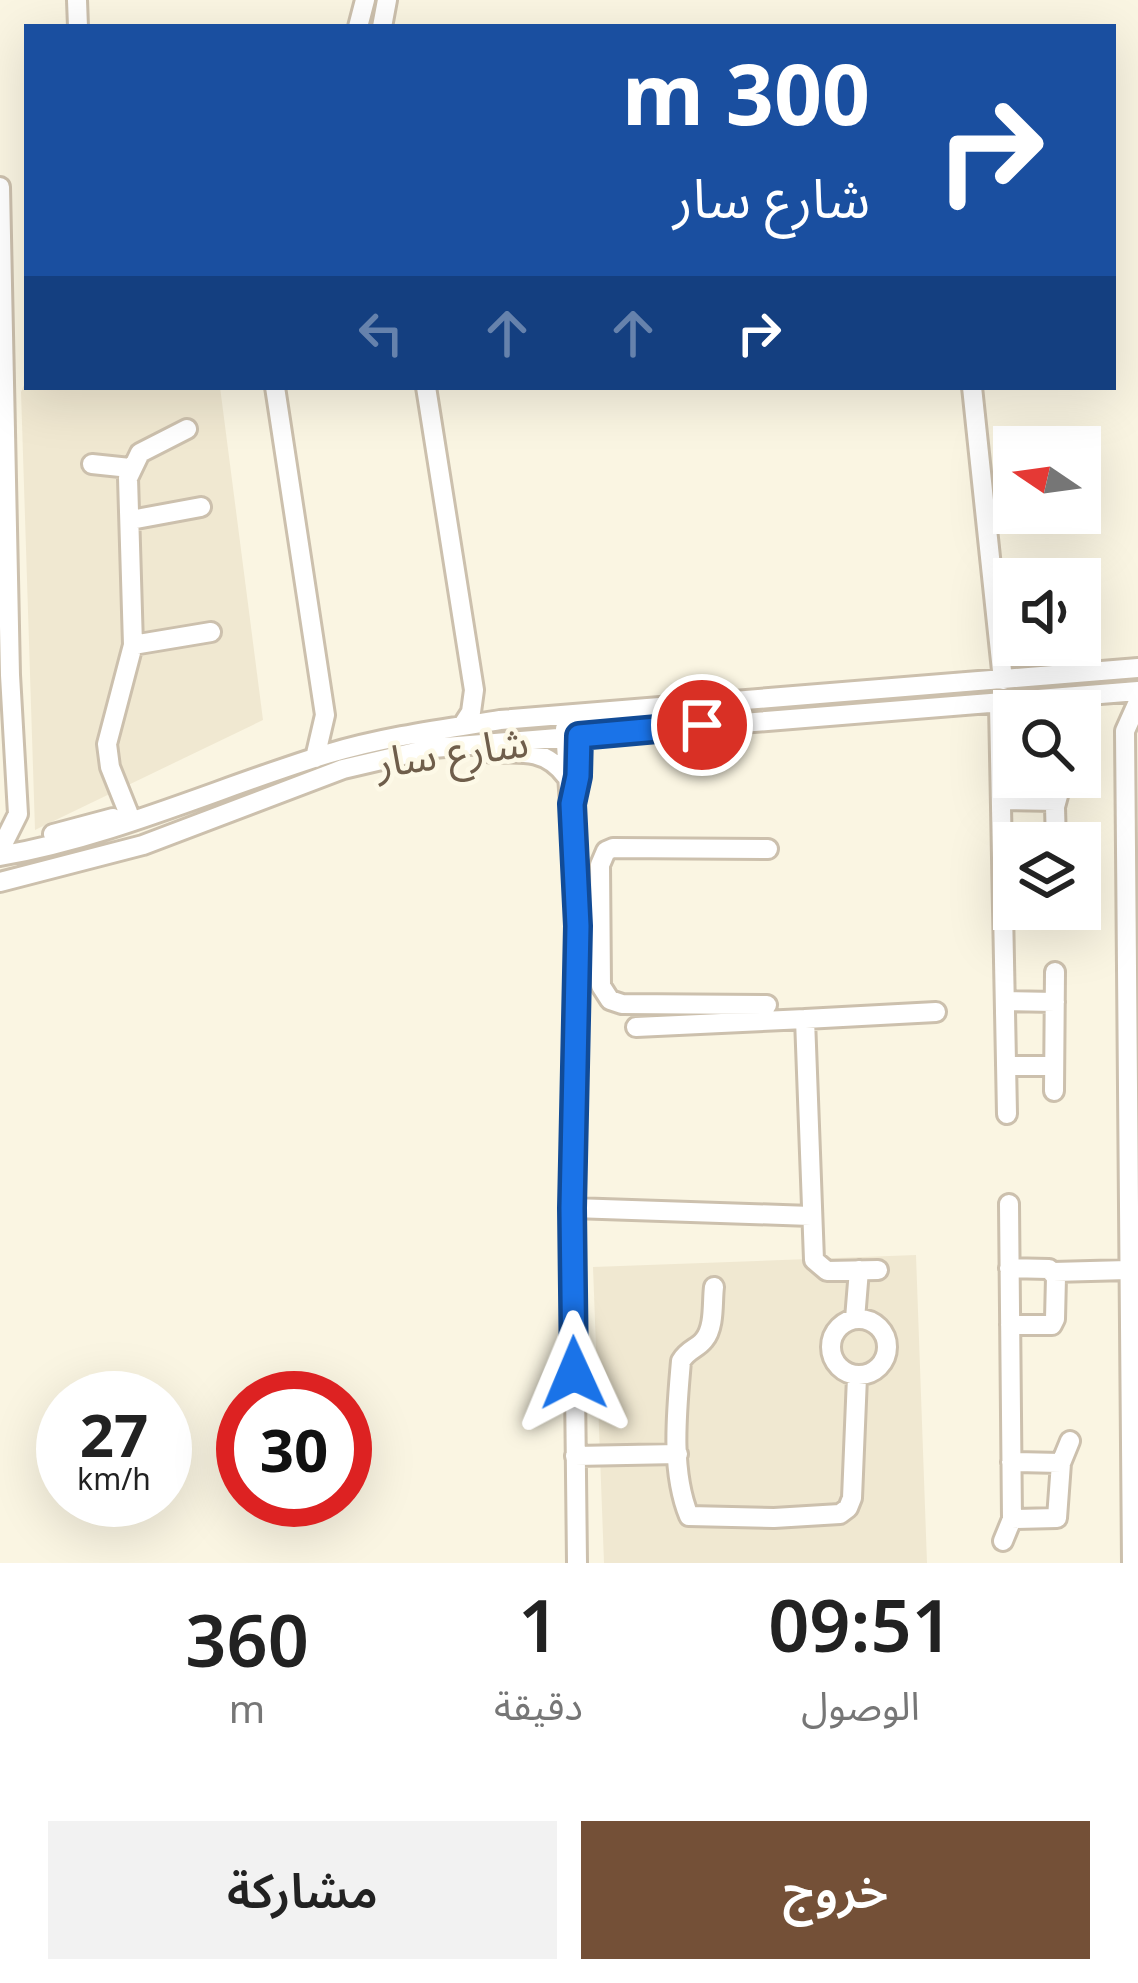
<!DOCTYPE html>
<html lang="ar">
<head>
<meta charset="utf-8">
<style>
  body { margin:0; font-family:"Noto Sans","Noto Sans Arabic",sans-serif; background:#f2f2f2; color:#222; direction:rtl; height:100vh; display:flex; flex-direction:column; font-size:45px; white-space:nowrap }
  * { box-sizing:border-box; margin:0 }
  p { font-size:39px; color:#767676 }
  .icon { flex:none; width:66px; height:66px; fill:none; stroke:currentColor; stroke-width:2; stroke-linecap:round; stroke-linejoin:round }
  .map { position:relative; height:1563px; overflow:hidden; direction:ltr }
  .sheet { display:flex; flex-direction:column; background:#fff; flex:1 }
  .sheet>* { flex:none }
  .top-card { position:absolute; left:24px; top:24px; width:1092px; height:366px; border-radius:0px; box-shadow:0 12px 48px #0002; direction:rtl; background:#1a4fa0; color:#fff; overflow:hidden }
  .needle { width:78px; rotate:283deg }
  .controls { position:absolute; left:993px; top:426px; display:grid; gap:24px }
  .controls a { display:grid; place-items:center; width:108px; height:108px; border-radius:0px; background:#fff; box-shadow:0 12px 48px #0002; font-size:60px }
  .speed { position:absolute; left:36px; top:1371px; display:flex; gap:24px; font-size:60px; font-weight:700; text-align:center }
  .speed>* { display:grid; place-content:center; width:156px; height:156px; border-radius:50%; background:#fff; box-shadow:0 12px 48px #0002; line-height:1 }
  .speed small { font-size:30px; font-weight:400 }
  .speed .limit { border:18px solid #d22; background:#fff; color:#111 }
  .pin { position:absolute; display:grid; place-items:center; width:102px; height:102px; color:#fff; margin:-51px; border:6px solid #fff; border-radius:50%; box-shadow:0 3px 12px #0007 }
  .me { position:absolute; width:132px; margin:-66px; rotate:359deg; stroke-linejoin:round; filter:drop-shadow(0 0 9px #0008) }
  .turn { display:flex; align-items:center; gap:42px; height:252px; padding:0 48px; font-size:54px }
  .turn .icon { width:156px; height:156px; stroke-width:2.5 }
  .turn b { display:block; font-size:84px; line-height:102px }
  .lanes { display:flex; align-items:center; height:114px; padding:0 48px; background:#0003; justify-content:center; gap:60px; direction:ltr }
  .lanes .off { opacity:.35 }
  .eta { display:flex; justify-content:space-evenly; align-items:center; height:204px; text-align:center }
  .eta b { font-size:72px; font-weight:600; line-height:84px }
  .action { display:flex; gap:24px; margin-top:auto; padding:24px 48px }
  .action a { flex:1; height:138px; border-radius:0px; background:#745037; color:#fff; font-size:48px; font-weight:600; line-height:138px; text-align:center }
  .action a+a { background:#f2f2f2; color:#222 }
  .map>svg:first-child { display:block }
  .residential { fill:#f0e8d1 }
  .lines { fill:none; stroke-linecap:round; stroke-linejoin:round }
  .minor-casing { stroke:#ccc0ad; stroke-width:24 }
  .minor { stroke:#fff; stroke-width:18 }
  .route-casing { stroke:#114b97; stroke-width:30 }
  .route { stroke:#1a73e8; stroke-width:21 }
  .labels { text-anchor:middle; stroke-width:9; stroke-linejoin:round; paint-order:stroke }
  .street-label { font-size:42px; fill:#6f5e4b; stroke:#fdf9e7 }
</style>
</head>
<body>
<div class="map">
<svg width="1138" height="1563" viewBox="0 0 1138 1563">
  <rect width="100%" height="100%" fill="#faf5e2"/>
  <path class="residential" d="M 27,378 L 27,387 L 220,387 L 263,720 L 35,830 L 21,392 Z
    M 916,1255 L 927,1563 L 604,1563 L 593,1267 Z"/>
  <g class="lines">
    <g class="minor-casing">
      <path id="minor" d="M 77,0 L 78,27
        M 358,27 L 365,0
        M 382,27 L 387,0
        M 0,187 L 10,675 L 18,814 L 3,844
        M 275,387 L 325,715 L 315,758
        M 426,387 L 474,690 L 471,712 L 462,726
        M 972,387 L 1003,680
        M 92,464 L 130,468
        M 131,520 L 201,507
        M 133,645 L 211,632
        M 999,704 L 1007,1114
        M 565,729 L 578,926 L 573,1208 L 577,1563
        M 491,753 C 522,752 546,749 566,776
        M 576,788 L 578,726
        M 1003,800 L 1056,801
        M 128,812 L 110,767 L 107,744 L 133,645 L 128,478 L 140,453 L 187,429
        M 53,834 L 113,818
        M 1056,843 L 1055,807 L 1062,781
        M 0,856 C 114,836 217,788 327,754 C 383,737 443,729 500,720 L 1138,668
        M 0,882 L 143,845 L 343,769 L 433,748 L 1138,691
        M 1005,1001 L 1055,1002
        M 767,1005 L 622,1004 L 610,1000 L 601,986 L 600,865 L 606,851 L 613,848 L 768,849
        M 805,1019 L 936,1012
        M 636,1027 L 805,1019 L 814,1260 L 827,1271 L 878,1270
        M 1006,1066 L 1054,1066
        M 1054,1091 L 1055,972
        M 573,1208 L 811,1216
        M 1009,1268 L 1049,1269 L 1056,1277 L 1055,1319 L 1052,1325 L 1010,1325
        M 1053,1272 L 1128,1270
        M 714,1287 C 712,1302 715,1327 704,1340 C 697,1349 688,1349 681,1361 C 677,1409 670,1470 689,1516 L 774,1518 L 840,1514 L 848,1508 L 852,1498 L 857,1377
        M831 1347a28 28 0 1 1 56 0a28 28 0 1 1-56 0Z
        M 855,1319 L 859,1270
        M 575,1456 L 678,1454
        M 1011,1462 L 1061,1463
        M 1012,1519 L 1057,1518 L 1061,1463 L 1070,1441
        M 1003,1541 L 1012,1519 L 1009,1204
        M 1132,1563 L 1125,731 L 1138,702"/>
    </g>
    <use href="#minor" class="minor"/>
  </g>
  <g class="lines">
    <g class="route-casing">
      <path id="route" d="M 574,1373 L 572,1208 L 578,926 L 572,804 L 578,776 L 579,736 L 702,725"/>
    </g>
    <use href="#route" class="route"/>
  </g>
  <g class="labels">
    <g class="street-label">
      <text transform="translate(452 752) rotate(-8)" y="15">شارع سار</text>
    </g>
  </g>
</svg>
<div class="controls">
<a><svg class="needle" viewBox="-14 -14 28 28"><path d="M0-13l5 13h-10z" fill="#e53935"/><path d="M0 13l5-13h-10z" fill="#767676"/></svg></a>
<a><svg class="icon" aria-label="sound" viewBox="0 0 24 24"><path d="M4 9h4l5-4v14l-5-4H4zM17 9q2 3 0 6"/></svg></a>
<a><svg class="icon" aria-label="search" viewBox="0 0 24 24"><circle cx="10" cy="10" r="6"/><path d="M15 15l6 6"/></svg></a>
<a><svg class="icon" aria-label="layers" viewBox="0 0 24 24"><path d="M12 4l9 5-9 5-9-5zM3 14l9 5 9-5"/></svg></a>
</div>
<div class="speed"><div>27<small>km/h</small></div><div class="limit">30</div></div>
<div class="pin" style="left:702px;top:725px;background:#d93025"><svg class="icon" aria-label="arrive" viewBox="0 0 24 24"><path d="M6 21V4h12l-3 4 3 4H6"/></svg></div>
<svg class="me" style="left:574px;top:1373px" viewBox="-20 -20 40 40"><path d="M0-17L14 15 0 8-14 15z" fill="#1a73e8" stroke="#fff" stroke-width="4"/></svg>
<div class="top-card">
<div class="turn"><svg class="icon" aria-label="right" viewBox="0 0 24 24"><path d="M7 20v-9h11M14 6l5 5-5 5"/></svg><div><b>300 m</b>شارع سار</div></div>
<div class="lanes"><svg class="icon off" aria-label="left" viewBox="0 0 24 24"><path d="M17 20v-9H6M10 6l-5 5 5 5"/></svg><svg class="icon off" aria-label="ahead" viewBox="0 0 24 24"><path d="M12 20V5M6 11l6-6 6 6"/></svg><svg class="icon off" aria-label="ahead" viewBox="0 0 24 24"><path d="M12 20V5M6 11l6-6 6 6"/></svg><svg class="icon" aria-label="right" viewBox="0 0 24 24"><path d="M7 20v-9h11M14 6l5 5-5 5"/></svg></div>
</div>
</div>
<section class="sheet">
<div class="eta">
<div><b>09:51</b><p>الوصول</p></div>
<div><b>1</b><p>دقيقة</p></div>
<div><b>360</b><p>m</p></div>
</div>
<div class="action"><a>خروج</a><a>مشاركة</a></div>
</section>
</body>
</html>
